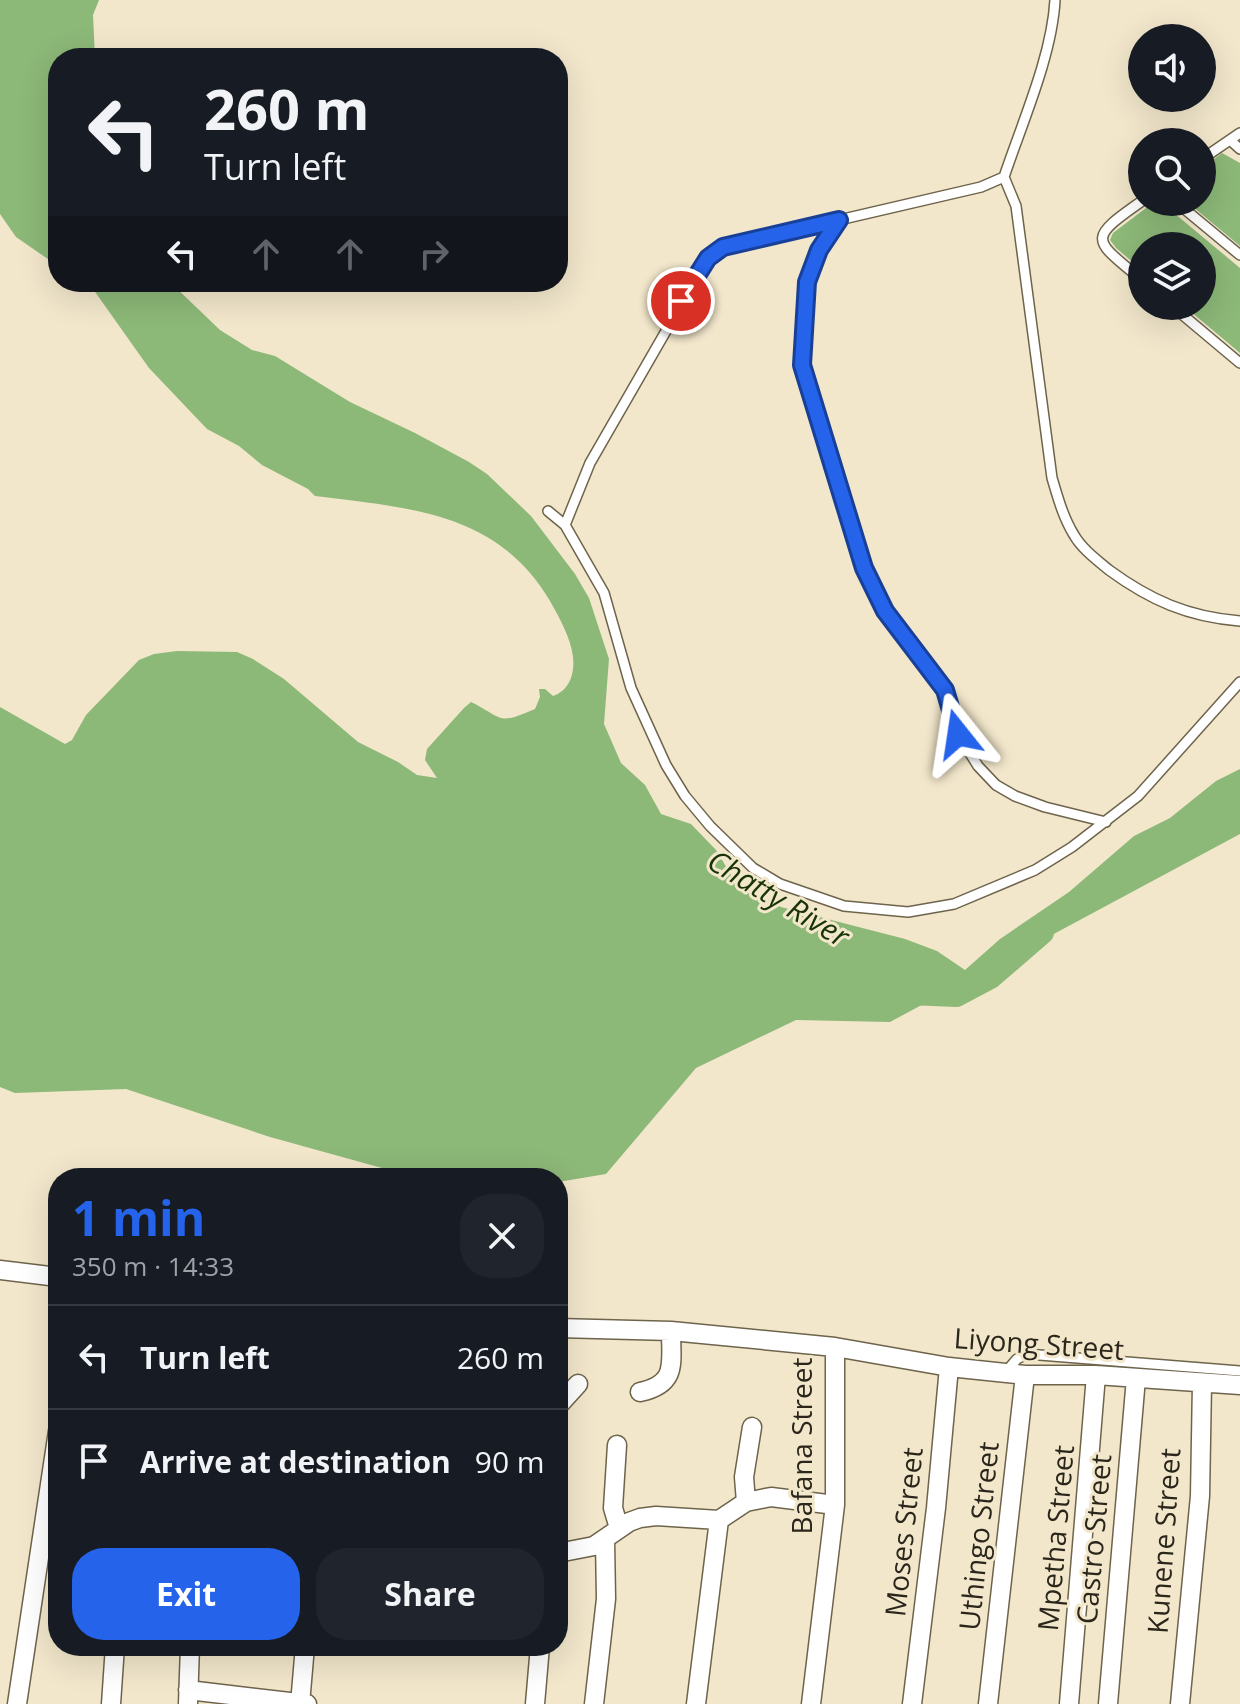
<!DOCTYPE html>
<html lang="en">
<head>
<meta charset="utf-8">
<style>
  body { margin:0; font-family:"Open Sans",sans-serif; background:#20242c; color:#f1f3f6; height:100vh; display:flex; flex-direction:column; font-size:30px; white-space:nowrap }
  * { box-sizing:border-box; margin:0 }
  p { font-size:26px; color:#9ea1a6 }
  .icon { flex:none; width:44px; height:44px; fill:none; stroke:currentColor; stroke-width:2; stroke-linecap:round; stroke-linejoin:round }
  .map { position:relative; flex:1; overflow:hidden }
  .panel { position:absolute; left:48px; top:1168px; width:520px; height:488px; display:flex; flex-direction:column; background:#171b24; border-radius:32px; box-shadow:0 8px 32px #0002 }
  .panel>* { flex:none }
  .top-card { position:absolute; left:48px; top:48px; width:520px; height:244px; border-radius:32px; box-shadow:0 8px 32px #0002; background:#171b24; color:#f1f3f6; overflow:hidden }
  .controls { position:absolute; left:1128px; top:24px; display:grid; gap:16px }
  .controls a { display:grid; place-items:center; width:88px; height:88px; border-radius:50%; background:#171b24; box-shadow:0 8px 32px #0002; font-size:40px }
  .pin { position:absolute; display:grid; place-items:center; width:68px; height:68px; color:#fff; margin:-34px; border:4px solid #fff; border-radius:50%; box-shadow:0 2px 8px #0007 }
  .me { position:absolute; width:88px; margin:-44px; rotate:345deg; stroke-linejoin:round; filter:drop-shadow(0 0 6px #0008) }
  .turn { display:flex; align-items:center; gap:28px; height:168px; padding:0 24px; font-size:36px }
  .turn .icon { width:104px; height:104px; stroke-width:2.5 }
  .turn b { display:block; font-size:56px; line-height:68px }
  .lanes { display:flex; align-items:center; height:76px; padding:0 24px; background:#0003; justify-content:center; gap:40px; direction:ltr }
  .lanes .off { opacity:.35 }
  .round { display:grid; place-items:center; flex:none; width:84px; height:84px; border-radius:32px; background:#20242c }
  .headline { display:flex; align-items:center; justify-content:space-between; height:136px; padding:0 24px }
  h1 { font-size:48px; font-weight:700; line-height:60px; color:#2563eb }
  .primary-button { display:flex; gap:16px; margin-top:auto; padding:16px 24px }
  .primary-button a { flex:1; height:92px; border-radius:32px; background:#2563eb; color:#fff; font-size:32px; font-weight:700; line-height:92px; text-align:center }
  .primary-button a+a { background:#20242c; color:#f1f3f6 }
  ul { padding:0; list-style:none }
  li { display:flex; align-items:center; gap:24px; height:104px; padding:0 24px; border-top:2px solid #363941 }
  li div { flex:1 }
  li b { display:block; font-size:30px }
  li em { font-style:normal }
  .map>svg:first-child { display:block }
  .water { fill:#8cb878 }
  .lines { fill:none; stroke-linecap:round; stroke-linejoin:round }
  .river { stroke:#8cb878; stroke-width:26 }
  .lane-casing { stroke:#6e644c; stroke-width:12 }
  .street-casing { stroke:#6e644c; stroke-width:21 }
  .lane { stroke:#fff; stroke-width:9 }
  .street { stroke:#fff; stroke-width:18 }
  .route-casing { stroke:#184099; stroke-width:20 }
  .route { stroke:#2563eb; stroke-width:14 }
  .labels { text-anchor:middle; stroke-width:6; stroke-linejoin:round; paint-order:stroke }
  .street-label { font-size:28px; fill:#2a261b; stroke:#f2e7cb }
  .water-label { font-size:30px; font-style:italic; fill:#183406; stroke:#f2e7cb }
</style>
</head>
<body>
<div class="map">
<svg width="1240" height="1704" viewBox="0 0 1240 1704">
  <rect width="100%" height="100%" fill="#f2e7cb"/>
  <path class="water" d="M 0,0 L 99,0 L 93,15 L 95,58 L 58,58 L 58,266 L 16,237 L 0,214 Z
    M 1222,153 L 1240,163 L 1240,246 L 1187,202 L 1202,202 L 1202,168 Z
    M 1154,202 L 1162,203 L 1240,268 L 1240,353 L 1184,306 L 1202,306 L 1202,246 L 1142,246 L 1142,270 L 1116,248 L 1110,240 L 1113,233 Z
    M 88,282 L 170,282 L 220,330 L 252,350 L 275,356 L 350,402 L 415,433 L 469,462 L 487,474 L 531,516 L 575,574 L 589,598 L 609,659 L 604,724 L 621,763 L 645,785 L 661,814 L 691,824 L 716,850 L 733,878 L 781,907 L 905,939 L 937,951 L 965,970 L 1000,939 L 1069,892 L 1134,836 L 1170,818 L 1216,781 L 1240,769 L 1240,834 L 890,1022 L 796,1020 L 696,1068 L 606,1174 L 558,1182 L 558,1178 L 418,1178 L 270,1137 L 126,1089 L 15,1093 L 0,1087 L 0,707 L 65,744 L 72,740 L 86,715 L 139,660 L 154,654 L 177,651 L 237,652 L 253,659 L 284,679 L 358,742 L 398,762 L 417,775 L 437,778 L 425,760 L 427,749 L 464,708 L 471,702 C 504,718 496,726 535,709 L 540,697 L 539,689 L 545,689 L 553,696 C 569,691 575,674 573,657 C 571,638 559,617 550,601 C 497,511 408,508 315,496 L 308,489 L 262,465 L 239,446 L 207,429 L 149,368 Z"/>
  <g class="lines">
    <path class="river" d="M 909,992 L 956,994 L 990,976 L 1041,932"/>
    <g class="lane-casing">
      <path id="lane" d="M 1230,140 L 1240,149
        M 1202,159 L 1240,133
        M 1004,177 L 1016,206 L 1052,478 C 1058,498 1063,517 1074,535 C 1082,549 1097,560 1109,570 C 1150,600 1188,617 1240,621
        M 1142,201 C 1086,240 1093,239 1142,280
        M 1176,202 L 1240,255
        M 839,220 L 819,250 L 807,282 L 802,365 L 864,568 L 885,611 L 945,690 L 958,734 L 978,766 L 996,785 L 1015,796 L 1045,807 L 1106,822
        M 1172,306 L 1240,363
        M 548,511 L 565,525 L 604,593 L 631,688 L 666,765 L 685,796 L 710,826 L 753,868 L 780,884 L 844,906 L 908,912 L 954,904 L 1035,870 L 1072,847 L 1138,796 L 1240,682
        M 565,525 L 590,463 L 708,258 L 723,247 L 981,187 L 1004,177 C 1022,123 1052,56 1055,0
        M 1005,1373 L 1017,1359 L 1027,1354 L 1240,1371"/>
    </g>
    <g class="street-casing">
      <path id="street" d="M 0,1270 L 58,1277
        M 558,1328 L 671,1331 L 835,1347 L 835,1505 L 811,1704
        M 835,1347 L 949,1367 L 1025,1375 L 1096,1375 L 1240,1385
        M 640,1392 C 678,1384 671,1363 671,1331
        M 558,1406 L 578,1384
        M 617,1445 L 613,1508 L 619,1528
        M 746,1502 L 744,1477 L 752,1427
        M 558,1553 L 594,1546 L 629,1522 L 640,1518 L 656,1516 L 719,1520 L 746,1502 L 771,1497 L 835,1505
        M 188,1690 L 307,1704
        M 17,1704 L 58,1431
        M 111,1704 L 115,1646
        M 188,1704 L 190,1646
        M 300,1704 L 305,1646
        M 535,1704 L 540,1646
        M 594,1704 L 606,1599 L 605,1540
        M 696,1704 L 719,1520
        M 912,1704 L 936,1508 L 949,1367
        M 988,1704 L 1025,1375
        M 1069,1704 L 1096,1375
        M 1108,1704 L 1136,1378
        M 1180,1704 L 1200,1496 L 1202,1383"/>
    </g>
    <use href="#lane" class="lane"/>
    <use href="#street" class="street"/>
  </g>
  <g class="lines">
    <g class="route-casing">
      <path id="route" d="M 681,301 L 708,258 L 723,247 L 839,220 L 819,250 L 807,282 L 802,365 L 864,568 L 885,611 L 945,690 L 958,734"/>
    </g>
    <use href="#route" class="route"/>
  </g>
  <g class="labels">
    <g class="street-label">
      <text transform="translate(1039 1344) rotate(4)" y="10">Liyong Street</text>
      <text transform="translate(802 1446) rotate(-90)" y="10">Bafana Street</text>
      <text transform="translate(904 1532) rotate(-84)" y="10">Moses Street</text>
      <text transform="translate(979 1536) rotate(-84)" y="10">Uthingo Street</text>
      <text transform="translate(1056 1538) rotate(-85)" y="10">Mpetha Street</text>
      <text transform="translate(1094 1539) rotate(-85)" y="10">Castro Street</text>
      <text transform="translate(1164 1541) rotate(-86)" y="10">Kunene Street</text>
    </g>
    <g class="water-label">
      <text transform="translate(778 899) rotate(31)" y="10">Chatty River</text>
    </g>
  </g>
</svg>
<div class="controls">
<a><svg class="icon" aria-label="sound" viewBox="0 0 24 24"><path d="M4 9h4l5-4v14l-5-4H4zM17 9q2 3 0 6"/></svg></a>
<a><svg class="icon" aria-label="search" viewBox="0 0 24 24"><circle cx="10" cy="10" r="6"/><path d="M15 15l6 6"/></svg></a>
<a><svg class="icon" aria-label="layers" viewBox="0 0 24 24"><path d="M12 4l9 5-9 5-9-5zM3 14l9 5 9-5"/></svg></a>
</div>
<div class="pin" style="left:681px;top:301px;background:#d93025"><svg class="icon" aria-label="arrive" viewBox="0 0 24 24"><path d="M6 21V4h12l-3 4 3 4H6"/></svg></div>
<svg class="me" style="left:958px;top:734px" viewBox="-20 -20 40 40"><path d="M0-17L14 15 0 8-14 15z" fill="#2563eb" stroke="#fff" stroke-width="4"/></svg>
<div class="top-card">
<div class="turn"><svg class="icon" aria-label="left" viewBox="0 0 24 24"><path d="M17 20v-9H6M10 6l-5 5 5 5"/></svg><div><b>260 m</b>Turn left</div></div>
<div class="lanes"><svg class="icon" aria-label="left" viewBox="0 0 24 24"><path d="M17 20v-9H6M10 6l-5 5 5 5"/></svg><svg class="icon off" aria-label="ahead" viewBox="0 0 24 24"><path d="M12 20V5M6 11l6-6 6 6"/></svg><svg class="icon off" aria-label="ahead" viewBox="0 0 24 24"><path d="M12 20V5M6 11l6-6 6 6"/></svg><svg class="icon off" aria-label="right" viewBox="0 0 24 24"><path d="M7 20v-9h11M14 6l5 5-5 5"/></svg></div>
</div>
<section class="panel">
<div class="headline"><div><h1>1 min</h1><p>350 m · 14:33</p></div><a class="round"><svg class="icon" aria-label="close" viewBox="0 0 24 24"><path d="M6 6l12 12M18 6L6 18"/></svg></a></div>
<ul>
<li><svg class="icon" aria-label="left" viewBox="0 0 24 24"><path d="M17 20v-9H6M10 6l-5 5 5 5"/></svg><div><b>Turn left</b></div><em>260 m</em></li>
<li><svg class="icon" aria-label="arrive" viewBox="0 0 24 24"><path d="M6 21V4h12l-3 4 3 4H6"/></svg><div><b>Arrive at destination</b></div><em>90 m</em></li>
</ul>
<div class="primary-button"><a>Exit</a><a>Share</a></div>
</section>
</div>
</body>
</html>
